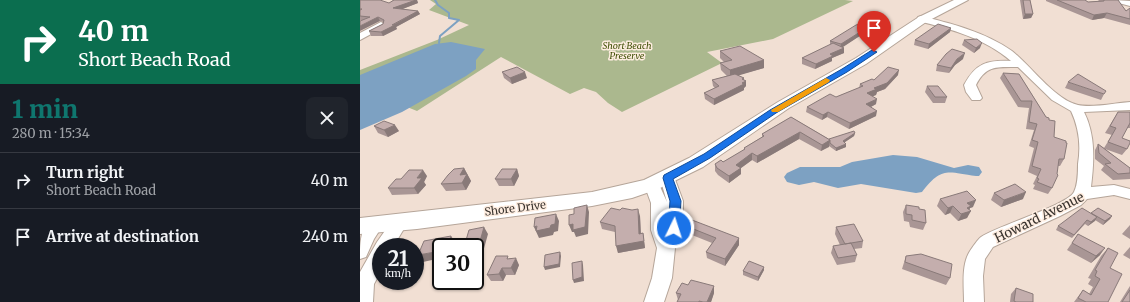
<!DOCTYPE html>
<html lang="en">
<head>
<meta charset="utf-8">
<style>
	:root { --surface:#171b24; --page:#20242c; --text:#f1f3f6; --muted:#9ea1a6; --line:#363941; --accent:#0f766e }
	body { margin:0; font-family:Merriweather,serif; background:var(--page); color:var(--text); height:100vh; display:flex; flex-direction:column; font-size:15px; white-space:nowrap }
	* { box-sizing:border-box; margin:0 }
	p { font-size:13px; color:var(--muted) }
	.icon { flex:none; width:22px; height:22px; fill:none; stroke:currentColor; stroke-width:2; stroke-linecap:round; stroke-linejoin:round }
	.map { position:relative; flex:1; overflow:hidden }
	.drawer { display:flex; flex-direction:column; background:var(--surface); width:360px }
	.drawer>* { flex:none }
	.guide { background:#0b6e4f; color:#fff; overflow:hidden }
	.speed { position:absolute; left:12px; top:238px; display:flex; gap:8px; font-size:20px; font-weight:700; text-align:center }
	.speed>* { display:grid; place-content:center; width:52px; height:52px; border-radius:50%; background:var(--surface); box-shadow:0 1px 3px #0004; line-height:1 }
	.speed small { font-size:10px; font-weight:400 }
	.speed .limit { border:2px solid #111; border-radius:6px; background:#fff; color:#111 }
	.pin { position:absolute; display:grid; place-items:center; width:34px; height:34px; color:#fff; margin:-41px -17px; border-radius:50% 50% 50% 0; rotate:-45deg; box-shadow:0 0 4px #0007 }
	.pin .icon { rotate:45deg }
	.me { position:absolute; width:44px; margin:-22px; rotate:4deg; stroke-linejoin:round; filter:drop-shadow(0 0 3px #0008) }
	.turn { display:flex; align-items:center; gap:14px; height:84px; padding:0 12px; font-size:18px }
	.turn .icon { width:52px; height:52px; stroke-width:2.5 }
	.turn b { display:block; font-size:28px; line-height:34px }
	.round { display:grid; place-items:center; flex:none; width:42px; height:42px; border-radius:8px; background:var(--page) }
	.headline { display:flex; align-items:center; justify-content:space-between; height:68px; padding:0 12px }
	h1 { font-size:24px; font-weight:800; line-height:30px; color:var(--accent) }
	ul { padding:0; list-style:none }
	li { display:flex; align-items:center; gap:12px; height:56px; padding:0 12px; border-top:1px solid var(--line) }
	li div { flex:1 }
	li b { display:block; font-size:15px }
	li em { font-style:normal }
	main { display:flex; flex:1; min-height:0 }
	.map>svg:first-child { display:block }
</style>
</head>
<body>
<main>
<section class="drawer">
<div class="guide">
<div class="turn"><svg class="icon" aria-label="right" viewBox="0 0 24 24"><path d="M7 20v-9h11M14 6l5 5-5 5"/></svg><div><b>40 m</b>Short Beach Road</div></div>
</div>
<div class="headline"><div><h1>1 min</h1><p>280 m · 15:34</p></div><a class="round"><svg class="icon" aria-label="close" viewBox="0 0 24 24"><path d="M6 6l12 12M18 6L6 18"/></svg></a></div>
<ul>
<li><svg class="icon" aria-label="right" viewBox="0 0 24 24"><path d="M7 20v-9h11M14 6l5 5-5 5"/></svg><div><b>Turn right</b><p>Short Beach Road</p></div><em>40 m</em></li>
<li><svg class="icon" aria-label="arrive" viewBox="0 0 24 24"><path d="M6 21V4h12l-3 4 3 4H6"/></svg><div><b>Arrive at destination</b></div><em>240 m</em></li>
</ul>
</section>
<div class="map">
<svg width="770" height="302" viewBox="0 0 770 302">
	<rect width="100%" height="100%" fill="#f1dfd3"/>
	<path fill="#abb88e" d="M70,0H485L493,1L413,39L347,52L362,63L262,112L248,103L236,92L224,88L210,94L141,57L57,111L0,88V70L77,40L109,25L69,10L76,4Z"/>
	<path fill="#7da1c2" d="M91,42L125,49L116,60V69L106,76L42,112L0,130V75L75,44Z
		M533,155L557,157L594,168L608,165L619,167L622,172L619,176H616C587,172 582,166 562,192L556,193L501,184L478,188L454,182L439,185L427,182L424,177L427,173L440,167H480L492,162Z"/>
	<g fill="none" stroke-linecap="round" stroke-linejoin="round">
		<path stroke="#7da1c2" stroke-width="2" d="M75,0L78,5L89,13V18L99,20L80,36L79,43"/>
		<g stroke="#b5a599" stroke-width="2">
			<path id="minor" d="M754,0L770,1V6L755,2Z
				M561,16C593,24 625,32 652,51C671,66 695,100 718,105C733,108 755,103 770,102V110L724,112C736,136 734,162 731,187L754,185L770,189V199L754,195L727,199L721,205L700,216L633,247L625,259L623,276L624,302H604C604,286 601,265 610,251C613,247 617,240 621,237C637,226 708,205 714,192C718,184 718,172 718,164C721,146 719,128 711,111L692,100L658,67C637,67 626,65 616,85L622,98L620,100H612L606,92L604,85C616,63 627,60 651,61C624,38 591,29 558,21L557,19L558,17Z
				M21,22L25,25L24,27L0,40V33Z
				M308,173L313,174L323,201V228L315,248L312,278L304,302H284L292,278L297,248L291,230V203L284,184L287,180L292,179L297,180L307,202L300,178L303,174Z
				M40,216L46,218L48,222L33,247H21V271L14,284L13,302H0V272L17,242L34,218Z
				M14,219L20,220L23,225L14,239L6,257L0,259C0,244 0,224 14,219Z"/>
		</g>
		<g stroke="#b5a599" stroke-width="2">
			<path id="major" d="M594,0H608L566,22L506,64L429,108L343,167L298,189L272,198L232,206L57,229L0,234V218L232,192L284,180L329,158L418,102L496,58L559,17Z"/>
		</g>
		<use href="#minor" fill="#fff" fill-rule="evenodd"/>
		<use href="#major" fill="#fff" fill-rule="evenodd"/>
	</g>
	<path fill="#a99695" d="M0,0L29,3L33,1L32,0H57L58,3L42,9L58,11L60,14L36,27L37,29L23,36H11L9,31L23,24V22L20,21L0,20Z
		M660,0H670L673,14L671,18L663,19Z
		M686,0H725L728,2L739,1L738,0H758L766,11L770,8V25L744,18L732,20L686,1Z
		M516,22L515,26L482,47L484,48V53L472,58V61L455,69L442,64V58L470,45V41Z
		M591,28L590,32L568,49L554,45L555,40Z
		M604,40L620,48L614,53L602,45Z
		M360,51L404,60V68L378,75L386,81V86L384,88V90L354,105L345,99L344,93L355,88L353,86L352,80L367,76L361,70L360,63L364,62L360,58Z
		M603,59L595,65L589,73L576,71L577,65Z
		M142,72L167,78L152,84L144,78Z
		M643,73L659,74L686,117L689,120L694,137L704,159L700,166H698L692,188L688,194L673,189L675,185L673,184L677,176L668,172L674,148L669,146L674,130L666,129L669,108L658,107L640,78Z
		M538,75L525,89L517,92L516,95L512,96L516,104L511,107L516,116L489,129L467,117L462,120L446,112L447,107L476,97L499,88L500,84Z
		M708,82L744,94L741,100L705,88Z
		M567,86L587,97L585,103H573L565,92Z
		M758,112H770V128H767L762,138L767,149L762,155L745,149L770,168V179L753,180L741,170L744,166L735,159V150L738,144L744,148L752,135L745,133Z
		M431,117L469,139L495,133L494,136L485,142L486,147L476,151L469,146L461,151L439,139L397,163L392,160L381,168V174L369,183L358,175L355,171V164L363,162L384,150V148L402,137V134Z
		M14,126L39,131L28,137L18,133Z
		M104,168L111,181L106,190L86,191L81,184Z
		M157,169L159,176L154,186H139L135,179Z
		M67,176L64,182L66,185L58,194L32,195L28,188L41,179Z
		M634,193L663,199L641,207L631,200Z
		M580,199L613,207L610,208L607,218L598,221L590,213L585,215L577,206Z
		M546,205L559,209L566,223L563,230L550,227L549,222L544,221L543,212Z
		M731,213L752,216L750,219L743,225L735,220L728,226L725,224L712,238L696,230L698,226Z
		M280,216L281,233H283L285,248L258,253L255,232L242,229L240,222Z
		M770,225V239L762,234Z
		M326,226L379,245L365,266L347,258L346,252L352,243L327,233Z
		M476,227L503,241L502,248L494,249L497,255L495,262L477,265L471,253L473,246L480,245L475,234Z
		M718,234L740,255L731,263L707,250Z
		M770,247V259L763,255Z
		M748,248L750,268L748,302H714L723,290L729,294L733,287L728,284L731,279L728,278L741,256Z
		M546,256L590,278L586,285L542,269Z
		M150,258L159,265L155,275H146L143,281H131L127,275Z
		M404,270L398,281L383,275V271Z
		M328,285L354,286V293L351,302H317L318,300L316,293Z
		M770,286V302H760Z
		M656,288L673,302H650L651,294Z"/>
	<path fill="#897a79" d="M56,0H57L58,3L35,12L33,8Z
		M58,11L60,14L36,27L37,29L23,36L21,32Z
		M747,13L744,18L732,20L734,15Z
		M665,14H673L671,18L663,19Z
		M18,17L20,21L0,31V26Z
		M516,22L515,26L480,49L481,44Z
		M591,28L590,32L568,49L569,44Z
		M622,43L620,48L614,53L616,48Z
		M484,48V53L472,58V61L455,69L456,64L470,54Z
		M605,53L603,59L595,65L589,73L591,68L597,59Z
		M404,60V68L370,78V70Z
		M539,70L538,75L525,89L517,92L516,95L506,99L507,93Z
		M165,72L167,78L152,84L150,78Z
		M384,78V82L386,81V86L384,88V90L354,105V99Z
		M517,99L516,104L505,110L506,104Z
		M517,111L516,116L489,129L490,123Z
		M468,112L467,117L462,120L463,115Z
		M35,125L39,131L28,137L24,130Z
		M440,132L439,139L397,163V156Z
		M495,133L494,136L482,144L483,141Z
		M470,140L469,147L461,151L462,145Z
		M486,144V147L476,151V148Z
		M392,153V160L381,168V174L369,183V176L376,165Z
		M104,168L111,181L106,190L102,183L100,175Z
		M157,169L159,176L154,186L151,179Z
		M63,170L67,176L64,182L66,185L58,194L54,188L57,178Z
		M666,192L663,199L641,207L644,200Z
		M616,200L613,207L610,208L608,212L611,211L607,218L598,221L607,203Z
		M227,205L229,212L228,234L216,237L214,232H212L209,225Z
		M593,206L590,213L585,215L588,208Z
		M278,209L280,216L281,241L279,234Z
		M196,214L199,221L198,231L194,232L193,235L179,238L174,227L191,225Z
		M752,216L750,219L743,225L745,221Z
		M737,217L735,221L728,226L731,222Z
		M124,227L128,234L123,252L115,253V247H106Z
		M283,233L285,248L258,253L256,246Z
		M91,236L96,243L94,247H87Z
		M379,238V245L365,266V259Z
		M745,248L740,255L731,263L736,256Z
		M81,251V258L63,262L58,255Z
		M200,252L201,256L200,267L185,270L184,267Z
		M156,258L159,265L155,275L151,268Z
		M222,261L223,265L224,281L214,283L213,280Z
		M404,267V270L398,281V277Z
		M142,268L146,275L143,281L139,274Z
		M354,286V293L351,302H347Z"/>
	<path fill="#c4aead" stroke="#897a79" d="M0,0H20L29,3L34,0H56L33,8L58,11L32,25H35L21,32L9,31L23,24L24,20L18,17L0,26V21L10,17L0,16V10L2,9H0Z
		M663,0H670L673,14H665Z
		M697,0H725L728,2L744,1V0H758L766,11L770,8V19L747,13L734,15Z
		M515,20L516,22L481,44L470,41L496,25Z
		M578,24L591,28L569,44L555,40Z
		M617,39L622,43L616,48L604,40Z
		M473,43L484,48L470,54L473,56L456,64L442,58Z
		M380,46L404,60L370,70L360,63L372,60L360,51Z
		M592,49L605,53L597,59L591,68L577,65L586,54Z
		M157,67L165,72L150,78L142,72Z
		M528,67L539,70L527,83L514,88L517,89L507,93L517,99L506,104L517,111L490,123L468,112L463,115L447,107L470,94L476,97L503,86L500,84L512,79L514,80Z
		M643,73L659,74L686,117L689,118V120L695,121L694,137L706,141V143H707L704,159H699L697,174L698,175L692,188L677,182L679,179L677,178L681,169L672,166L678,142L672,140L677,124L669,122L672,101H661Z
		M375,74L384,78L382,79L386,81L382,83L384,84L354,99L344,93L359,86L352,80Z
		M718,74L746,91L744,94L708,82Z
		M567,86H578L587,97H575Z
		M758,112H770V123L762,138L770,141V143L767,149L748,142L756,128L750,126Z
		M431,117L470,140L462,145L440,132L397,156L392,153L376,165L381,168L369,176L357,168L355,164L361,160L363,162L385,149L384,148L404,136L402,134Z
		M24,121L35,125L24,130L14,126Z
		M494,131L495,133L483,141L486,144L476,148L470,143V140L469,139Z
		M738,144L770,168V173L758,174L745,164L751,163L739,153Z
		M104,168L100,175L107,174L102,183L81,184L88,175L94,169Z
		M142,169H157L151,179H135Z
		M49,170H63L57,178H62L54,188H28L36,179H41Z
		M655,184L666,192L644,200L634,193Z
		M607,191L616,200L607,203L611,206L607,208L611,211L601,214L593,206L588,208L580,199Z
		M227,205L225,227L213,230V224L209,225V215L214,214V208Z
		M546,205L559,207V209L565,210L566,223L552,220V215L546,214Z
		M251,208L260,210L262,208L272,210L278,209L279,234L283,233L284,241L256,246L255,226L240,222Z
		M722,208L737,217L731,222L727,220L714,235L698,226Z
		M738,208L752,216L745,221L731,213Z
		M196,214L195,224L191,225L190,228L176,231L177,226L174,227L175,218Z
		M332,220L379,238L365,259L346,252L356,238L326,226Z
		M494,224L503,241L485,244L476,227Z
		M124,227L119,245L104,247L109,230Z
		M718,234L745,248L736,256L712,243Z
		M91,236L87,247H81V251L58,255L64,241Z
		M491,243L497,255L478,258L473,246Z
		M748,248L758,253L750,268L762,274L748,302H726L718,298L723,290L731,295L740,279L735,276L737,271L735,270Z
		M200,252L199,264L184,267L185,255Z
		M561,254L592,264L590,278L545,262L546,256Z
		M136,256H148L147,259L156,258L151,268H142L139,274L127,275Z
		M222,261V277L213,280L212,263Z
		M389,261L404,267L398,277L383,271Z
		M331,280L354,286L347,302H343L339,301V302H317L321,294L316,293L322,283L328,285Z
		M656,288L673,294V302H656L654,301Z
		M770,290V302H762Z"/>
	<path fill="#1a73e8" stroke="#114b97" d="M512,50L517,52L487,72L416,113L350,158L313,179L321,201L319,228L318,231L314,232L310,231L308,228L310,201L303,178L304,175L344,154L410,110L482,69Z"/>
	<path fill="#f59e0b" d="M466,78L470,80L469,82L418,112H412L411,110Z"/>
	<g text-anchor="middle" stroke-width="3" stroke-linejoin="round" paint-order="stroke">
		<g font-size="9" font-style="italic" fill="#3f4f05" stroke="#feede0">
			<text x="267" y="49">Short Beach<tspan x="267" dy="10">Preserve</tspan></text>
		</g>
		<g font-size="11" fill="#3a342f" stroke="#feede0">
			<text transform="translate(155 208) rotate(-7)" y="4">Shore Drive</text>
		</g>
		<g font-size="13" fill="#3a342f" stroke="#feede0">
			<text transform="translate(679 217) rotate(-26)" y="5">Howard Avenue</text>
		</g>
	</g>
</svg>
<div class="speed"><div>21<small>km/h</small></div><div class="limit">30</div></div>
<div class="pin" style="left:514px;top:52px;background:#d93025"><svg class="icon" aria-label="arrive" viewBox="0 0 24 24"><path d="M6 21V4h12l-3 4 3 4H6"/></svg></div>
<svg class="me" style="left:314px;top:228px" viewBox="-20 -20 40 40"><circle r="17" fill="#1a73e8" stroke="#fff" stroke-width="3"/><path d="M0-11L8 9 0 5-8 9z" fill="#fff"/></svg>
</div>
</main>
</body>
</html>
